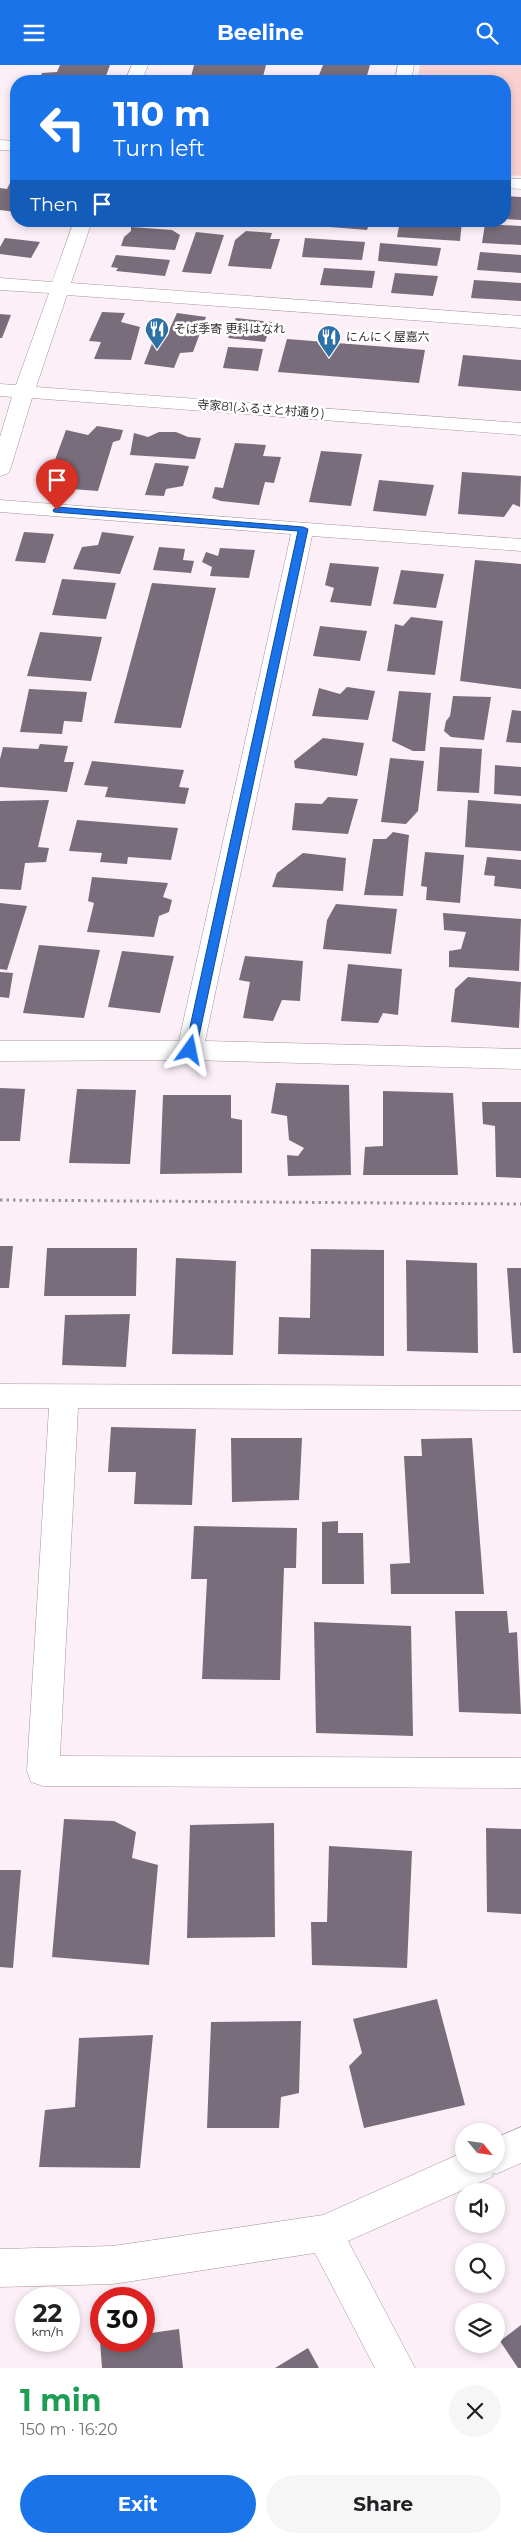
<!DOCTYPE html>
<html lang="en">
<head>
<meta charset="utf-8">
<style>
	:root { --surface:#fff; --page:#f6f6f6; --text:#202124; --muted:#757577; --accent:#1a73e8 }
	body { margin:0; font-family:Montserrat,"Noto Sans JP",sans-serif; background:var(--page); color:var(--text); height:100vh; display:flex; flex-direction:column; font-size:19px; white-space:nowrap }
	* { box-sizing:border-box; margin:0 }
	p { font-size:16px; color:var(--muted) }
	.icon { flex:none; width:28px; height:28px; fill:none; stroke:currentColor; stroke-width:2; stroke-linecap:round; stroke-linejoin:round }
	.map { position:relative; height:2303px; overflow:hidden }
	.panel { display:flex; flex-direction:column; background:var(--surface); flex:1 }
	.panel>* { flex:none }
	.banner { position:absolute; left:10px; top:10px; width:501px; height:152px; border-radius:20px; box-shadow:0 2px 8px #0003; background:#1a73e8; color:#fff; overflow:hidden }
	.needle { width:32px; rotate:119deg }
	.buttons { position:absolute; left:455px; top:2058px; display:grid; gap:10px }
	.buttons a { display:grid; place-items:center; width:50px; height:50px; border-radius:50%; background:var(--surface); box-shadow:0 2px 8px #0003; font-size:25px }
	.speed { position:absolute; left:15px; top:2222px; display:flex; gap:10px; font-size:25px; font-weight:700; text-align:center }
	.speed>* { display:grid; place-content:center; width:65px; height:65px; border-radius:50%; background:var(--surface); box-shadow:0 2px 8px #0003; line-height:1 }
	.speed small { font-size:12px; font-weight:400 }
	.speed .limit { border:8px solid #d22; background:#fff; color:#111 }
	.pin { position:absolute; display:grid; place-items:center; width:42px; height:42px; color:#fff; margin:-51px -21px; border-radius:50% 50% 50% 0; rotate:-45deg; box-shadow:0 0 5px #0007 }
	.pin .icon { rotate:45deg }
	.me { position:absolute; width:55px; margin:-28px; rotate:12deg; stroke-linejoin:round; filter:drop-shadow(0 0 4px #0008) }
	.turn { display:flex; align-items:center; gap:18px; height:105px; padding:0 20px; font-size:22px }
	.turn .icon { width:65px; height:65px; stroke-width:2.5 }
	.turn b { display:block; font-size:35px; line-height:42px }
	.then { display:flex; align-items:center; height:48px; padding:0 20px; background:#0003; gap:10px; font-size:19px }
	.round { display:grid; place-items:center; flex:none; width:52px; height:52px; border-radius:26px; background:var(--page) }
	.overview { display:flex; align-items:center; justify-content:space-between; height:85px; padding:0 20px }
	h1 { font-size:30px; font-weight:700; line-height:38px; color:#1e9e55 }
	.button { display:flex; gap:10px; margin-top:auto; padding:10px 20px }
	.button a { flex:1; height:58px; border-radius:30px; background:var(--accent); color:#fff; font-size:20px; font-weight:700; line-height:58px; text-align:center }
	.button a+a { background:var(--page); color:var(--text) }
	header { display:flex; justify-content:space-between; align-items:center; height:65px; padding:0 20px; background:var(--accent); color:#fff; font-size:22px; font-weight:700 }
	.map>svg:first-child { display:block }
</style>
</head>
<body>
<header><svg class="icon" aria-label="menu" viewBox="0 0 24 24"><path d="M4 6h16M4 12h16M4 18h16"/></svg>Beeline<svg class="icon" aria-label="search" viewBox="0 0 24 24"><circle cx="10" cy="10" r="6"/><path d="M15 15l6 6"/></svg></header>
<div class="map">
<svg width="521" height="2303" viewBox="0 0 521 2303">
	<rect width="100%" height="100%" fill="#fdeff8"/>
	<path fill="#f9d1d0" d="M420,0H521V111L505,110V16H417Z"/>
	<path fill="#786d7a" d="M60,0H110L104,16H39L42,8L57,7Z
		M194,0H266L262,16H212L213,14L191,12Z
		M323,0H370L366,14L319,10Z
		M16,106V147L0,145V123L7,124Z
		M505,131L521,132V155L505,154Z
		M194,156H227L226,161L193,159Z
		M319,156H370L367,165L318,161Z
		M400,156H462L460,176L397,172Z
		M485,159L521,161V180L482,178Z
		M131,162L172,165L180,170L175,185L121,181L124,172L131,166Z
		M246,166L272,168L270,174H280L271,204L228,201L235,175Z
		M196,167L224,170L211,209L182,207Z
		M5,173L40,177L31,193L0,189V182Z
		M305,173L365,177L362,195L302,192Z
		M380,178L441,183L437,201L378,196Z
		M480,187L521,190V208L477,205Z
		M116,190L170,195L165,211L116,206L118,203L111,202Z
		M324,203L375,206L372,223L320,220Z
		M395,208L438,211L433,231L391,228Z
		M474,215L521,218V236L471,233Z
		M102,247L125,248L121,257L140,262L131,295L94,294L101,277L89,276Z
		M177,248L206,252L193,287L180,288L174,303L144,299L155,271L166,272Z
		M0,249L11,250L2,273H0Z
		M236,253L272,257L265,277L228,273Z
		M287,274L425,285L419,318L278,307Z
		M228,282L263,284L258,306L223,303Z
		M463,290L521,295V326L458,321Z
		M97,361L123,365L120,375L113,377L98,426L45,422L66,365L88,370Z
		M159,367H176L188,372L201,373L195,394L130,390L134,368L148,372Z
		M235,378L266,380L263,391L281,392L274,418L265,417L259,440L221,436L212,433L215,422L223,423Z
		M321,386L362,389L351,441L309,437Z
		M155,398L189,401L183,421L166,424L164,431L145,430Z
		M462,407L521,411L520,442L513,439L504,452L458,449Z
		M379,415L434,420L426,451L373,446Z
		M24,467L54,469L45,498L15,496Z
		M102,467L134,471L120,509L73,504L82,482L98,480Z
		M159,482L185,484L183,495L194,496L191,508L153,505Z
		M220,483L255,485L249,513L210,511L212,502L202,497L206,487L218,491Z
		M475,495L521,499V624L460,616Z
		M330,498L379,502L371,541L330,537L334,523L325,520Z
		M401,505L444,509L436,543L393,539Z
		M62,514L116,518L106,554L52,550Z
		M152,518L216,523L181,663L114,658Z
		M411,552L443,556L435,610L387,606L395,559L403,561Z
		M320,561L367,566L360,596L313,591Z
		M40,567L102,572L91,616L27,611Z
		M347,622L375,626L368,655L312,651L319,623L340,629Z
		M29,624L87,627L82,657L64,656L62,669L20,667Z
		M399,626L431,628L425,686H413L392,676Z
		M453,631L491,632L484,675L451,672L444,666L446,656L450,651Z
		M512,645L521,646V678L506,677Z
		M323,673L364,678L357,711L295,703L294,696Z
		M40,679L68,681L64,697H74L67,727L0,722V694L3,682L38,684Z
		M440,682L482,684L479,728L437,726Z
		M390,693L424,696L418,746L406,759L381,757Z
		M92,696L184,705L179,722L189,723L185,739L105,732L108,722L84,720Z
		M495,700L521,702V731L494,729Z
		M328,732L358,734L348,769L292,765L295,738L322,739Z
		M49,735L38,782L49,783L46,797L25,798L21,825L0,824V736Z
		M468,735L521,739V786L465,782Z
		M77,755L178,763L171,795L128,792L127,799L100,797L102,788L69,786Z
		M393,767L409,770L403,831L364,830L373,774H386Z
		M425,787L464,790L460,838L426,835L427,822L421,821Z
		M303,788L346,793L343,826L272,822L277,808Z
		M487,792L521,795V824L494,821L495,811L484,810Z
		M92,812L168,818L163,832L172,835L169,847L159,851L154,872L87,867L94,838L88,836Z
		M0,838L27,841L7,905L0,904Z
		M336,839L397,844L391,889L323,884L327,855Z
		M443,848L521,854L519,906L449,902V886L461,884L466,867L444,865Z
		M39,880L100,885L84,953L23,948Z
		M122,886L174,891L160,948L108,942Z
		M245,891L303,896L300,936L282,935L273,956L243,953L250,917L239,915Z
		M348,899L402,904L398,950L383,948L378,958L341,956Z
		M0,907L13,908L9,933L0,932Z
		M468,912L521,917L519,963L451,957L455,924Z
		M276,1018L349,1020L351,1110L288,1111L287,1090L298,1091L304,1083L289,1075L287,1051L271,1048Z
		M0,1023L25,1024L20,1076H0Z
		M77,1024L136,1025L130,1099L69,1098Z
		M383,1026L453,1028L458,1110H363L365,1082L383,1081Z
		M163,1030H231V1053L242,1055V1108L160,1109Z
		M482,1037H521V1113L496,1112L495,1061L483,1059Z
		M0,1181H13L9,1223H0Z
		M47,1183H137L136,1231H44Z
		M311,1184L384,1185V1291L278,1289L279,1252L310,1253Z
		M176,1193L236,1196L233,1290L172,1289Z
		M406,1195L477,1198L478,1288L407,1286Z
		M507,1203H521V1288H513Z
		M130,1249L126,1302L62,1300L65,1250Z
		M111,1362L196,1364L192,1440L134,1439L136,1407H108Z
		M231,1373H302L299,1435L232,1437Z
		M472,1373L484,1529H391L390,1499L410,1498L404,1391H422L421,1374Z
		M338,1456V1468H363L364,1519H322V1457Z
		M194,1461L297,1463L296,1503H284L280,1615L202,1614L207,1514H191Z
		M455,1546H507L509,1568L517,1567L521,1649L459,1647Z
		M314,1557L411,1561L413,1671L316,1668Z
		M64,1754L114,1756L136,1767L132,1793L158,1800L149,1900L52,1892Z
		M274,1758L275,1872L187,1873L190,1760Z
		M486,1763L521,1764V1849L487,1847Z
		M329,1781L412,1786L407,1903L312,1900L311,1857H327Z
		M0,1805H21L13,1903L0,1902Z
		M437,1934L465,2040L364,2063L349,2001L362,1988L353,1954Z
		M301,1956L299,2028L281,2032L279,2063H207L211,1957Z
		M153,1970L140,2103L39,2102L45,2045L75,2042L79,1973Z
		M521,2260V2303H518L500,2276Z
		M179,2264L183,2303H102L100,2276H144V2269Z
		M308,2283L319,2303H275Z"/>
	<g fill="none" stroke-linecap="round" stroke-linejoin="round">
		<g stroke="#a4949d" stroke-width="1">
			<path id="minor" d="M132,0H148L142,16H125Z
				M398,0H414L411,16H395Z
				M0,75L16,76V86L0,85Z
				M505,113L521,114V124L505,123Z
				M74,156H92L71,218L521,251V263L67,230L36,322L521,358V370L32,333L10,405L7,409L0,411V372L12,332L0,331V319L16,320L49,228L0,225V213L52,217Z
				M0,435L521,474V486L312,471L205,976L521,984V1004L190,995L0,996V976H179L291,469L0,447Z
				M0,1319L521,1321V1345L78,1343L60,1691L521,1693V1723L43,1721L31,1717L27,1706L49,1343H0Z
				M521,2062V2098L496,2109L493,2108L492,2112L348,2176L415,2303H375L315,2188L113,2219L0,2222V2184L113,2181L323,2150L464,2087V2099H496V2073Z"/>
		</g>
		<path stroke="#9d939a" stroke-width="3" stroke-dasharray="2.5 4" stroke-linecap="butt" d="M0,1135L521,1139"/>
		<use href="#minor" fill="#fff" fill-rule="evenodd"/>
	</g>
	<path fill="#1a73e8" stroke="#114b97" d="M57,442L303,462L308,464L196,985L190,989L185,985L298,466L54,447L53,445Z"/>
	<defs>
		<g id="restaurant-pin" transform="scale(1.25)"><path d="M0 17L-7.5 6A9.5 9.5 0 1 1 7.5 6Z" fill="#2d70a6" stroke="#fff"/><path d="M-5-6h1v4h1v-4h1v4h1v-4h1v5L-1.5 .5V6h-2V.5L-5-1ZM5-6V6H3V1.5H1.5Q1.5-4 5-6Z" fill="#fff"/></g>
	</defs>
	<g fill-rule="evenodd">
		<use href="#restaurant-pin" x="157" y="264"/>
		<use href="#restaurant-pin" x="329" y="272"/>
	</g>
	<g text-anchor="middle" stroke-width="5" stroke-linejoin="round" paint-order="stroke">
		<g font-size="12" fill="#342e32" stroke="#fff" text-anchor="start">
			<text x="174" y="268">そば季寄 更科はなれ</text>
			<text x="346" y="276">にんにく屋嘉六</text>
		</g>
		<g font-size="12" fill="#342e32" stroke="#fff">
			<text transform="translate(261 344) rotate(4)" y="4">寺家81(ふるさと村通り)</text>
		</g>
	</g>
</svg>
<div class="buttons">
<a><svg class="needle" viewBox="-14 -14 28 28"><path d="M0-13l5 13h-10z" fill="#e53935"/><path d="M0 13l5-13h-10z" fill="#757577"/></svg></a>
<a><svg class="icon" aria-label="sound" viewBox="0 0 24 24"><path d="M4 9h4l5-4v14l-5-4H4zM17 9q2 3 0 6"/></svg></a>
<a><svg class="icon" aria-label="search" viewBox="0 0 24 24"><circle cx="10" cy="10" r="6"/><path d="M15 15l6 6"/></svg></a>
<a><svg class="icon" aria-label="layers" viewBox="0 0 24 24"><path d="M12 4l9 5-9 5-9-5zM3 14l9 5 9-5"/></svg></a>
</div>
<div class="speed"><div>22<small>km/h</small></div><div class="limit">30</div></div>
<div class="pin" style="left:57px;top:445px;background:#d93025"><svg class="icon" aria-label="arrive" viewBox="0 0 24 24"><path d="M6 21V4h12l-3 4 3 4H6"/></svg></div>
<svg class="me" style="left:190px;top:985px" viewBox="-20 -20 40 40"><path d="M0-17L14 15 0 8-14 15z" fill="#1a73e8" stroke="#fff" stroke-width="4"/></svg>
<div class="banner">
<div class="turn"><svg class="icon" aria-label="left" viewBox="0 0 24 24"><path d="M17 20v-9H6M10 6l-5 5 5 5"/></svg><div><b>110 m</b>Turn left</div></div>
<div class="then">Then<svg class="icon" aria-label="arrive" viewBox="0 0 24 24"><path d="M6 21V4h12l-3 4 3 4H6"/></svg></div>
</div>
</div>
<section class="panel">
<div class="overview"><div><h1>1 min</h1><p>150 m · 16:20</p></div><a class="round"><svg class="icon" aria-label="close" viewBox="0 0 24 24"><path d="M6 6l12 12M18 6L6 18"/></svg></a></div>
<div class="button"><a>Exit</a><a>Share</a></div>
</section>
</body>
</html>
